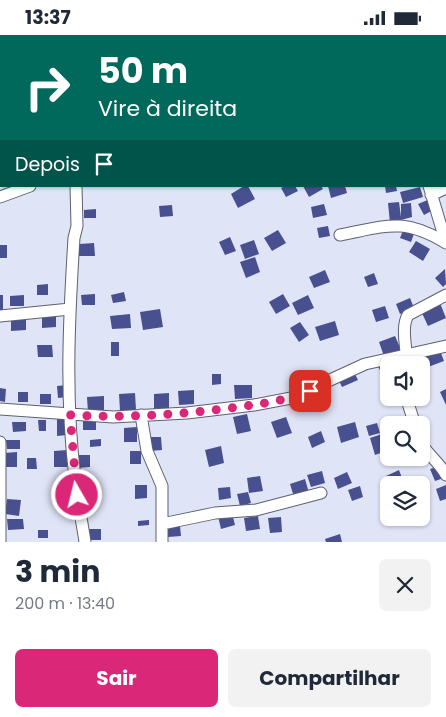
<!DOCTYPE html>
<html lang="pt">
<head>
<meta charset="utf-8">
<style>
	:root { --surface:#fff; --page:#f2f2f3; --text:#1f2937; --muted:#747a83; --accent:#db2777 }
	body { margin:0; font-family:Poppins,sans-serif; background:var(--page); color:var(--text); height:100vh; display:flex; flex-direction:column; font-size:19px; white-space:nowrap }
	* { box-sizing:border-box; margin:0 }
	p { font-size:16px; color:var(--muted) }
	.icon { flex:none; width:28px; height:28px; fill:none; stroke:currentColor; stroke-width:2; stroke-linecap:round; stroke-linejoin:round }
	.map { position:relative; height:507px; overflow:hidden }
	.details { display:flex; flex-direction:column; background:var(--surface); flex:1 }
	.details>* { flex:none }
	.top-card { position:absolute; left:0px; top:0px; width:446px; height:152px; box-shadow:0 1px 4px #0004; background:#00695c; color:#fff; overflow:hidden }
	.tools { position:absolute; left:380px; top:321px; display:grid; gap:10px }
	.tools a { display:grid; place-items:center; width:50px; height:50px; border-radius:8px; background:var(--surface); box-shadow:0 1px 4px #0004; font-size:25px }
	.pin { position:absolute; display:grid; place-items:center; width:42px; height:42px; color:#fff; margin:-21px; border-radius:10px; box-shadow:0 2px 8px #0006 }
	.me { position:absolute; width:55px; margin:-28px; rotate:352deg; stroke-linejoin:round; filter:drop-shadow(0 0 4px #0008) }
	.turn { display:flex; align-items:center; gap:18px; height:105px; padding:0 15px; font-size:22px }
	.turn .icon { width:65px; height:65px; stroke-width:2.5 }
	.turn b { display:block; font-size:35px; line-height:42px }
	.then { display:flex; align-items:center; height:48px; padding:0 15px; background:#0003; gap:10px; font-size:19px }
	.round { display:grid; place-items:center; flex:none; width:52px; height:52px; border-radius:8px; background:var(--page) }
	.headline { display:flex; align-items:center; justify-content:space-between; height:85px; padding:0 15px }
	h1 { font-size:30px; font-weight:700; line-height:38px }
	.action { display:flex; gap:10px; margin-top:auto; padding:10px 15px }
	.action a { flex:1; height:58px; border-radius:8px; background:var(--accent); color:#fff; font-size:20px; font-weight:700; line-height:58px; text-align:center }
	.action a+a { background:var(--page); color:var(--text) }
	.status { display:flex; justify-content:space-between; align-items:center; height:35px; padding:0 25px; background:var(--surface); direction:ltr }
	.status svg { height:14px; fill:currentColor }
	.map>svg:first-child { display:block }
</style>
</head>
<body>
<div class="status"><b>13:37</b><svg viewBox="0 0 49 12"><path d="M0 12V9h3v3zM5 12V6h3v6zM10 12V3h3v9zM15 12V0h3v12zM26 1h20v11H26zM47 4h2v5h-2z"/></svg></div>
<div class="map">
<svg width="446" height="507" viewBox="0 0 446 507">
	<rect width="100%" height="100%" fill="#e0e4f7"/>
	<path fill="#495090" d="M244,151H248L255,164L238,173L231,159Z
		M285,151H295L298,156L286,162L281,153Z
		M303,151H321L323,154L309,162Z
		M328,151H345L347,158L331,163Z
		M385,151H396L397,156L386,158Z
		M420,152L423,162L403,168L400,157Z
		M430,164L435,174L424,180L418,169Z
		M399,167L401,182V169L411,168L412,182L390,188L388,168Z
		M324,169L327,180L313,183L311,172Z
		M172,170L173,181L160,182L159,171Z
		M96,174V183H84V175Z
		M328,191L330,201L319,203L317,193Z
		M404,193L415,196L411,207L400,203Z
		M278,195L286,208L272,216L264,203Z
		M230,202L236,216L225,220L219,207Z
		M254,205L259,219L245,224L240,210Z
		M416,206L430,214L423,226L409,217Z
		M94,208L95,221H79V209Z
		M0,210H7V223H0Z
		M255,222L260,237L246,243L240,227Z
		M445,234L446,249L443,252L435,243Z
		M325,235L330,247L314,253L309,242Z
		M374,238L378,249L368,252L364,242Z
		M48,249V260H37V250Z
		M124,257L126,266L113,268L111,260Z
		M95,259V270H82L81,260Z
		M283,259L290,271L276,279L269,267Z
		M0,260H3V275H0Z
		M24,260V271H10V261Z
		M308,260L314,273L298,280L292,268Z
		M410,263L414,273L400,279L396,269Z
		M440,268L446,283L428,291L421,276Z
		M385,271L389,283L376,287L372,275Z
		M160,274L163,292L143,295L140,277Z
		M130,279L131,293L112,294L110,281Z
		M42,282H56V292L42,293Z
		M11,283H26V295L11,296Z
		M335,286L339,300L320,306L315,292Z
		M300,287L309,300L299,307L290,293Z
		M395,301L402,317L385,324L379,307Z
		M111,307H119V321H111Z
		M37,310H52L53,322H38Z
		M439,313L444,326L428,332L423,318Z
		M391,325L393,330H389V339L383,342L378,331Z
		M354,337L358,345L342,352L338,344Z
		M212,339H221V349L212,350Z
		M421,341H426V353H421Z
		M67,350V362L58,363L57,351Z
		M234,350H252V363L235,364Z
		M0,353L6,354L5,367L0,366Z
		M446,354V370L440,357Z
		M194,355V369L179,370L178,356Z
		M18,357H28V367H18Z
		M135,358L136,375L120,376L119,359Z
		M169,358V373L154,374V359Z
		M40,359H51V369H40Z
		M104,361V377L88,378L87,362Z
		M392,362H402L403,367L393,368Z
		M247,379L251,396L237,399L233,382Z
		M403,381L406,390H394L392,385Z
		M286,382L292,398L277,403L271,387Z
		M57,384H67V400L57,401Z
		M38,385H46V396H39Z
		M83,385H96V395H83Z
		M12,387H26V396L13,397Z
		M355,387L359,402L341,408L337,392Z
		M377,388L380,398L369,401L366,391Z
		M137,392V407H124V393Z
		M321,396L325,407L312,413L308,402Z
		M385,398L389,415L375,420L370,403Z
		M149,402H161L162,415L150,416Z
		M101,404V411L90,412V405Z
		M6,405H20V414H7Z
		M221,411L224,428L209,432L205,415Z
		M67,415V432H54V416Z
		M130,416H141V429H130Z
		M17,417V432H4V418Z
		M76,420H90V432L76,433Z
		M27,423H36L37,434H27Z
		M440,431L444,443L435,446L430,434Z
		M399,435L404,448L390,450L386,441Z
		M322,436L325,448L311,452L307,440Z
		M347,437L352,448L338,454L334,443Z
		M260,441L263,456L249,458L247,443Z
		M305,444L309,458L294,462L290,449Z
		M135,450H147V463L135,464Z
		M446,450V464L440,466L436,454Z
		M360,451L363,462L352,466L348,455Z
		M230,452L231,463L219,465L218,453Z
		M83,457H93V468L83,469Z
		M248,457L251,468L240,471L237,459Z
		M72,463V477L61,478V464Z
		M7,464L21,465L19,481L5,479Z
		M232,478L235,490L221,494L218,481Z
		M258,481L260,494L246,496L244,483Z
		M281,482L282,497L270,498L268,483Z
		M7,484H23L24,494L8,495Z
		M149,485V490L138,491V486Z
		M180,491L181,501L168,502V492Z
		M89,494H101V505H90Z
		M38,495H48V503H38Z
		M340,499L342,507H326L325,504Z"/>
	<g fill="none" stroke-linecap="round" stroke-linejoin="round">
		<g stroke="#5d6070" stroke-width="13">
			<path id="street" d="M59,0V1
				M385,0V1
				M131,1L133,0
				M0,36H1
				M76,151L77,191L74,203C69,283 65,363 75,443C77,464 82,486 85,507
				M429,151L446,208
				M431,160L446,153
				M0,162L30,151
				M340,200C386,191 404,182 446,208
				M0,281L70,274
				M406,330C408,314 400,294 408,280L446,260
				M406,362L415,390
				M0,374L113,382L187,378L254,370L291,363L365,329L446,311
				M141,380L147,416L162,451V507
				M0,407V507
				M421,408C428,420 439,427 446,440
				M162,489L215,478L256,475L321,458"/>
		</g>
		<use href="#street" stroke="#fff" stroke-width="11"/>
	</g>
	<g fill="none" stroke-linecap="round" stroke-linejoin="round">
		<path stroke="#db2777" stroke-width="9" stroke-dasharray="0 16.2" d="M77,460L70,380C122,383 172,380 223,374C253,370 282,367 310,356"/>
	</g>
</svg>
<div class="tools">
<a><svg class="icon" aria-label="sound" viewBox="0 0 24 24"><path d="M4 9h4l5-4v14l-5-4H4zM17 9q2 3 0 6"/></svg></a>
<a><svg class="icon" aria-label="search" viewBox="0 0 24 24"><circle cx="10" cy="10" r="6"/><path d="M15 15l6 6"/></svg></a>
<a><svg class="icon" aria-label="layers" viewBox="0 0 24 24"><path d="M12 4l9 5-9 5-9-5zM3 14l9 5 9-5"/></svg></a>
</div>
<div class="pin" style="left:310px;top:356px;background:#d93025"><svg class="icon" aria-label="arrive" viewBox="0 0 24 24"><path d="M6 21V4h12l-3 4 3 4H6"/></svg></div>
<svg class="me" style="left:77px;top:460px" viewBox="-20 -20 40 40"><circle r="17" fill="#db2777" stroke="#fff" stroke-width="3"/><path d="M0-11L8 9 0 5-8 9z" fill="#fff"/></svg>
<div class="top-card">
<div class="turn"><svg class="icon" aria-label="right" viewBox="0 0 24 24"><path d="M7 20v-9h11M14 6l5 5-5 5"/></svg><div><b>50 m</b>Vire à direita</div></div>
<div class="then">Depois<svg class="icon" aria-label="arrive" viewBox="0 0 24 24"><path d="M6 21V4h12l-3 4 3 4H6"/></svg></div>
</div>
</div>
<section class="details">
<div class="headline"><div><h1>3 min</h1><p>200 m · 13:40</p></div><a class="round"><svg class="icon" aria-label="close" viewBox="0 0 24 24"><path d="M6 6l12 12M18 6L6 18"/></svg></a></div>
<div class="action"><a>Sair</a><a>Compartilhar</a></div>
</section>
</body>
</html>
